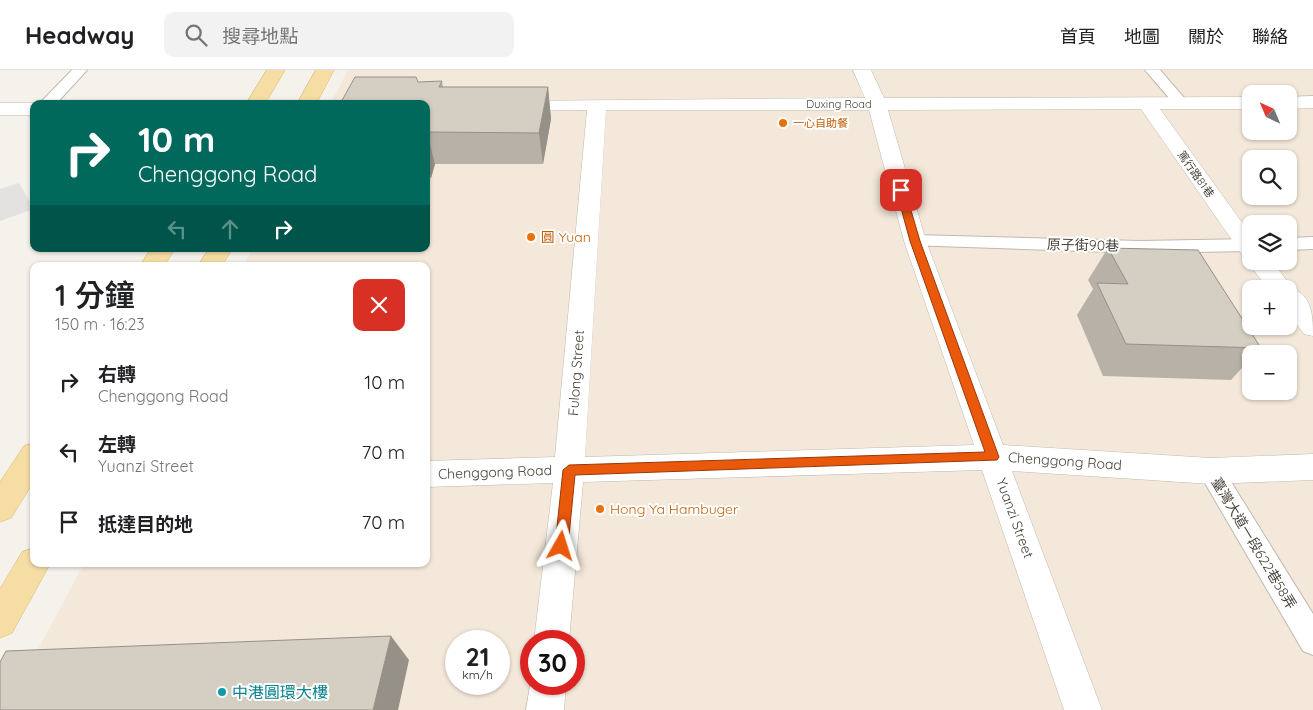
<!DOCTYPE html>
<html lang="zh-TW">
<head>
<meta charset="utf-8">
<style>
	:root { --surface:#fff; --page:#f2f2f2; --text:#202124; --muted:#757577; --line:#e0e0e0 }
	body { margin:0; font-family:Quicksand,"Noto Sans TC",sans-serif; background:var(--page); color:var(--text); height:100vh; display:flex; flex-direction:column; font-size:19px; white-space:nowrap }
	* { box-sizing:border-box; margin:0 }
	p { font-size:16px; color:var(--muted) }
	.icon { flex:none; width:28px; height:28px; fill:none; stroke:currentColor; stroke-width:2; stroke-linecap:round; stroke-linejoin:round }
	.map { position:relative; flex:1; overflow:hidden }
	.side { position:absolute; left:30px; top:192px; width:400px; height:305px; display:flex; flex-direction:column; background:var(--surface); border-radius:10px; box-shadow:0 1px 4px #0004 }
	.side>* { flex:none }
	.hud { position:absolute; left:30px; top:30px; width:400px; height:152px; border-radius:10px; box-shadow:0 1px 4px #0004; background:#00695c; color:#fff; overflow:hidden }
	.needle { width:32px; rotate:316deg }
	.controls { position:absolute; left:1242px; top:15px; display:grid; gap:10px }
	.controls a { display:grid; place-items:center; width:55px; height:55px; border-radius:10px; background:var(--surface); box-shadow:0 1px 4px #0004; font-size:25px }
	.speed { position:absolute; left:445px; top:560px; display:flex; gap:10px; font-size:25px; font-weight:700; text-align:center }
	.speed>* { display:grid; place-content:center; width:65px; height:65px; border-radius:50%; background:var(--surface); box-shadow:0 1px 4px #0004; line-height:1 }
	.speed small { font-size:12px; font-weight:400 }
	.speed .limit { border:8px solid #d22; background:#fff; color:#111 }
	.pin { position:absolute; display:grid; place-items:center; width:42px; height:42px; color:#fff; margin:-21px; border-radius:10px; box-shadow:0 2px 8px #0006 }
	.me { position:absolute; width:55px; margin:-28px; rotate:6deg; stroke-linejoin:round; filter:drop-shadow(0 0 4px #0008) }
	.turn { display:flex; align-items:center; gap:18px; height:105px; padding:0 25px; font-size:22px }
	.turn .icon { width:65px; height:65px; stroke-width:2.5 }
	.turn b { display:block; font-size:35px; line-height:42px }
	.lanes { display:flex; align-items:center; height:48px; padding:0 25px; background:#0003; justify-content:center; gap:25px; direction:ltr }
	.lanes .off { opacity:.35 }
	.round { display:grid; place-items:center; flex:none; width:52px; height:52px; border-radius:10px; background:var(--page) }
	.summary { display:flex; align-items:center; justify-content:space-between; height:85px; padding:0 25px }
	h1 { font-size:30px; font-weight:600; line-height:38px }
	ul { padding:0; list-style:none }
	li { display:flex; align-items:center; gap:15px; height:70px; padding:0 25px }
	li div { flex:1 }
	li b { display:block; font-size:19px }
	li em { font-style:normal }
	header { display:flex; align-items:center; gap:30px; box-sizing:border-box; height:70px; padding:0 25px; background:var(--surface); border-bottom:1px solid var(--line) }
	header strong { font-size:24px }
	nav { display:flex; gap:28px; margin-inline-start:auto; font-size:18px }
	.search { width:350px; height:45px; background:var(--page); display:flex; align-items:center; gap:12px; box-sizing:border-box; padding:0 18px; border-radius:10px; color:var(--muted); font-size:19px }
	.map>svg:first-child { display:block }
</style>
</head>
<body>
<header>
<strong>Headway</strong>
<div class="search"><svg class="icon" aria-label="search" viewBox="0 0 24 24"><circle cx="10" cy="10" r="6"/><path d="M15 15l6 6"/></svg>搜尋地點</div>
<nav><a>首頁</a><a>地圖</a><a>關於</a><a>聯絡</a></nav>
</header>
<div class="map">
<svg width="1313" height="640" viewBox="0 0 1313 640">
	<rect width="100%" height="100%" fill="#f5f2ec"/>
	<path fill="#f4e8da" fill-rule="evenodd" d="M348,0H1313V640H5L84,494H426V196H243L252,179H426V34H330ZM1251,24H1289V61H1251ZM1251,89H1289V126H1251ZM1251,154H1289V191H1251ZM1251,219H1289V256H1251ZM1251,284H1289V321H1251ZM456,571H499V614H456ZM531,571H574V614H531Z"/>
	<path fill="#e4e2e0" d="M19,113L34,139L0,151V119Z"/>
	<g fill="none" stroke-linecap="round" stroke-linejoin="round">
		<g stroke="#bfb9af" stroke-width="2">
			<path id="service" d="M72,0H87L56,34H39Z
				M1145,0H1160L1186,30L1189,33L1186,36H1176Z
				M915,165L1141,171L1251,169V181L1141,183L908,175L906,171L908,167Z
				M1313,167V179L1289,180V168Z
				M1211,391L1220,394L1313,544V585L1303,581L1202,408L1199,401L1202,394Z"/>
		</g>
		<g stroke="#bfb9af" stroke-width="1">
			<path id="minor" d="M853,0H871L884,28L1251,27V39H1160L1251,165V191H1272L1294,220C1313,226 1313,250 1313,266L1304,264L1289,244V219H1268L1247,191L1249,188L1243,186L1141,39L888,40L926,171L1003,375L1211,388L1313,384V410L1211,414L1012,401L1102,640H1064L982,400L583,412L569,571H534L553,413L426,417V391L555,387L587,40L513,41L506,39L504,35L506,31L865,28ZM606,40H869L904,171L974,375L585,387Z
				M1313,26V38L1289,39V27Z
				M0,33H34L36,34H34V45H0Z
				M531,610V614H566L564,640H526Z"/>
		</g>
		<g stroke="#daba74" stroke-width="1">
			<path id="primary" d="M267,0H285L265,34H246Z
				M316,0H334L316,34H297Z
				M151,179H175L164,196H140Z
				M209,179H232L222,196H198Z
				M34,373V411L11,448L0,452V412L24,376Z
				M34,478V494H50L12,563L0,568V519L22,482Z"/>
		</g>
		<use href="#service" fill="#fff" fill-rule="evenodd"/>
		<use href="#minor" fill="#fff" fill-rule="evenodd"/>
		<use href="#primary" fill="#f6dda4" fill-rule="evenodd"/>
	</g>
	<path fill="#b7b1a7" d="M442,11L443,17H548L551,49L543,94H435L431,108H426V34Z
		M1108,178L1261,278L1255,284H1251V288L1231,310L1103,306L1077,245L1093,219L1088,210Z"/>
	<path fill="#959088" d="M548,17L551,49L543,94L539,63Z
		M427,62L435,94L431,108L426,91Z
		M391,566L409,590L398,640H373Z"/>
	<path fill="#d5cec2" stroke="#959088" d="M355,7H416L418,12L442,11L439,17H548L539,63L427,62L426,63V34H340Z
		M1108,178L1198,180L1261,278L1126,274L1097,213L1128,214Z
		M391,566L373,640H0V592L6,581Z"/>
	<path fill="#ea580c" stroke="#983908" d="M901,117L905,120L920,171L999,387L997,390L575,405L568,476L566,481L561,482L557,481L555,476L563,400L569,395L985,382L910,171L896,120Z"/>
	<g fill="#e8710a" stroke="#fff" stroke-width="2">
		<circle cx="783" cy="53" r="5"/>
		<circle cx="531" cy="167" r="5"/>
		<circle cx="600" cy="439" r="5"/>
	</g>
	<circle fill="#0f9aa8" stroke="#fff" stroke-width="2" cx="222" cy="622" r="5"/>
	<g text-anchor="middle" stroke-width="4" stroke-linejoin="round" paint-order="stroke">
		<g font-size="11" fill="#48433a" stroke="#fff">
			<text x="839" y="38">Duxing Road</text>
			<text transform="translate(1196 104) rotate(55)" y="4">篤行路81巷</text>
		</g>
		<g font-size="11" fill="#c56008" stroke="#fff" text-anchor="start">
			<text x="793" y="57">一心自助餐</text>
		</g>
		<g font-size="14" fill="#c56008" stroke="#fff" text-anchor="start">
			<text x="541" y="172">圓 Yuan</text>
			<text x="610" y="444">Hong Ya Hambuger</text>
		</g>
		<g font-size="14" fill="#48433a" stroke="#fff">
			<text transform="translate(1083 175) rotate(1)" y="5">原子街90巷</text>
			<text transform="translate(576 303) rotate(-86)" y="5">Fulong Street</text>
			<text transform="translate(1065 391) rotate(4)" y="5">Chenggong Road</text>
			<text transform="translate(495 402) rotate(-2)" y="5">Chenggong Road</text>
			<text transform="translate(1015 448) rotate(70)" y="5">Yuanzi Street</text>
			<text transform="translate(1254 473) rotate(59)" y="5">臺灣大道一段622巷58弄</text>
		</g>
		<g font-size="16" fill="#0d838f" stroke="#fff" text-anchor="start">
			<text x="232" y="628">中港圓環大樓</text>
		</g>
	</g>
</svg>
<div class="controls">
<a><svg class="needle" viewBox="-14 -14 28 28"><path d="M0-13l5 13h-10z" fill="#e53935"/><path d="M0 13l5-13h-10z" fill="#757577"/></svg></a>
<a><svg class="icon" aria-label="search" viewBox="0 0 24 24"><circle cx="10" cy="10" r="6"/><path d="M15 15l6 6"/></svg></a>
<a><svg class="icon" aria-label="layers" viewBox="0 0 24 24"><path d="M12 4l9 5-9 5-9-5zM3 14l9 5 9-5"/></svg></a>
<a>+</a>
<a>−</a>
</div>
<div class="speed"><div>21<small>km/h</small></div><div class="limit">30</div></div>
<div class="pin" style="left:901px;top:120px;background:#d93025"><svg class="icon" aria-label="arrive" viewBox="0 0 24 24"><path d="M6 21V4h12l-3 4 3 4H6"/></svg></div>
<svg class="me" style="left:561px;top:476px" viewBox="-20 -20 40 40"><path d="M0-17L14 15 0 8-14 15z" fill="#ea580c" stroke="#fff" stroke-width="4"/></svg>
<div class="hud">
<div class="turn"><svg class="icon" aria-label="right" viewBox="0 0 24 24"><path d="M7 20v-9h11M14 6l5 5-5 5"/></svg><div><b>10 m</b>Chenggong Road</div></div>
<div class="lanes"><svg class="icon off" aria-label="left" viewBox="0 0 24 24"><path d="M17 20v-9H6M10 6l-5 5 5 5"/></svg><svg class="icon off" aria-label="ahead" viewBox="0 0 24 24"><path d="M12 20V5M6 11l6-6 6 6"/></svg><svg class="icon" aria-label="right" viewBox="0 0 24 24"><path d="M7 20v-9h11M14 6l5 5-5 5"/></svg></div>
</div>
<section class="side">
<div class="summary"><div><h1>1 分鐘</h1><p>150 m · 16:23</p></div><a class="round" style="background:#d93025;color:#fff"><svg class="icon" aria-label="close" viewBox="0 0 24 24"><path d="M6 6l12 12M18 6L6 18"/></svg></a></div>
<ul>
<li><svg class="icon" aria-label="right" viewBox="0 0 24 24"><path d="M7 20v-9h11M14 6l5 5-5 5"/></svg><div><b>右轉</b><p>Chenggong Road</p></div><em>10 m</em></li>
<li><svg class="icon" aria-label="left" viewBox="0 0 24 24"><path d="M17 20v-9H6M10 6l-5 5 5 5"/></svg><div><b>左轉</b><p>Yuanzi Street</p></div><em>70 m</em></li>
<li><svg class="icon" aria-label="arrive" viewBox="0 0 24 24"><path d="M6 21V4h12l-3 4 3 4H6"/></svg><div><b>抵達目的地</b></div><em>70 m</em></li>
</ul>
</section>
</div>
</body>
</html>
